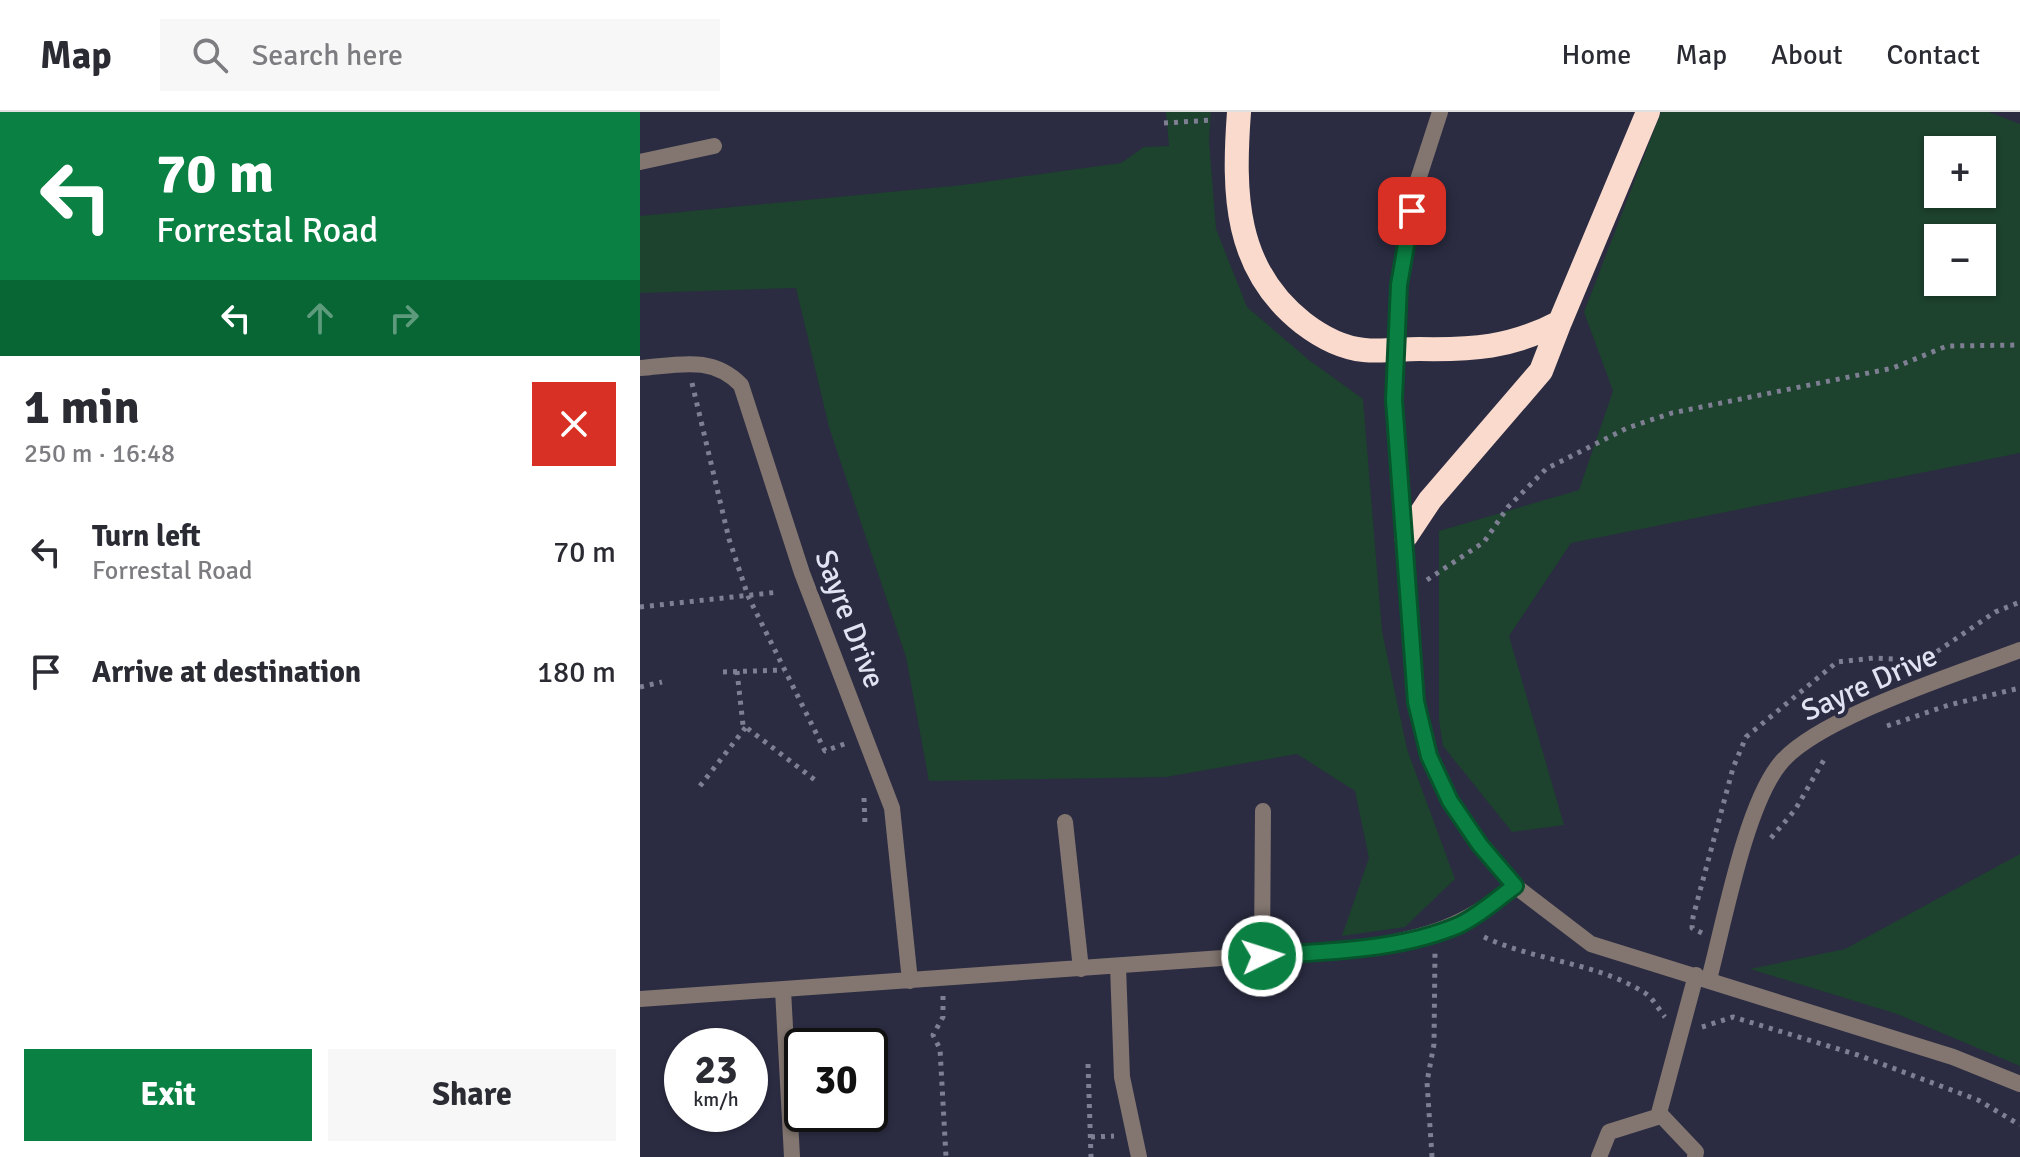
<!DOCTYPE html>
<html lang="en">
<head>
<meta charset="utf-8">
<style>
	:root { --surface:#fff; --page:#f7f7f7; --text:#2b2b33; --muted:#7c7c81; --line:#e1e1e2; --accent:#0b8043 }
	body { margin:0; font-family:Signika,sans-serif; background:var(--page); color:var(--text); height:100vh; display:flex; flex-direction:column; font-size:30px; white-space:nowrap }
	* { box-sizing:border-box; margin:0 }
	p { font-size:26px; color:var(--muted) }
	.icon { flex:none; width:44px; height:44px; fill:none; stroke:currentColor; stroke-width:2; stroke-linecap:round; stroke-linejoin:round }
	.map { position:relative; flex:1; overflow:hidden }
	.sheet { display:flex; flex-direction:column; background:var(--surface); width:640px }
	.sheet>* { flex:none }
	.banner { background:#0b8043; color:#fff; overflow:hidden }
	.controls { position:absolute; left:1284px; top:24px; display:grid; gap:16px }
	.controls a { display:grid; place-items:center; width:72px; height:72px; border-radius:0px; background:var(--surface); box-shadow:0 2px 6px #0004; font-size:40px }
	.speed { position:absolute; left:24px; top:916px; display:flex; gap:16px; font-size:40px; font-weight:700; text-align:center }
	.speed>* { display:grid; place-content:center; width:104px; height:104px; border-radius:50%; background:var(--surface); box-shadow:0 2px 6px #0004; line-height:1 }
	.speed small { font-size:20px; font-weight:400 }
	.speed .limit { border:4px solid #111; border-radius:12px; background:#fff; color:#111 }
	.pin { position:absolute; display:grid; place-items:center; width:68px; height:68px; color:#fff; margin:-34px; border-radius:16px; box-shadow:0 4px 12px #0006 }
	.me { position:absolute; width:88px; margin:-44px; rotate:86deg; stroke-linejoin:round; filter:drop-shadow(0 0 6px #0008) }
	.turn { display:flex; align-items:center; gap:28px; height:168px; padding:0 24px; font-size:36px }
	.turn .icon { width:104px; height:104px; stroke-width:2.5 }
	.turn b { display:block; font-size:56px; line-height:68px }
	.lanes { display:flex; align-items:center; height:76px; padding:0 24px; background:#0003; justify-content:center; gap:40px; direction:ltr }
	.lanes .off { opacity:.35 }
	.round { display:grid; place-items:center; flex:none; width:84px; height:84px; border-radius:0px; background:var(--page) }
	.summary { display:flex; align-items:center; justify-content:space-between; height:136px; padding:0 24px }
	h1 { font-size:48px; font-weight:800; line-height:60px }
	.button { display:flex; gap:16px; margin-top:auto; padding:16px 24px }
	.button a { flex:1; height:92px; border-radius:0px; background:var(--accent); color:#fff; font-size:32px; font-weight:800; line-height:92px; text-align:center }
	.button a+a { background:var(--page); color:var(--text) }
	ul { padding:0; list-style:none }
	li { display:flex; align-items:center; gap:24px; height:120px; padding:0 24px }
	li div { flex:1 }
	li b { display:block; font-size:30px }
	li em { font-style:normal }
	header { display:flex; align-items:center; gap:48px; box-sizing:border-box; height:112px; padding:0 40px; background:var(--surface); border-bottom:2px solid var(--line) }
	header strong { font-size:38px }
	nav { display:flex; gap:44px; margin-inline-start:auto; font-size:28px }
	.search { width:560px; height:72px; background:var(--page); display:flex; align-items:center; gap:20px; box-sizing:border-box; padding:0 28px; border-radius:0px; color:var(--muted); font-size:30px }
	main { display:flex; flex:1; min-height:0 }
	.map>svg:first-child { display:block }
</style>
</head>
<body>
<header>
<strong>Map</strong>
<div class="search"><svg class="icon" aria-label="search" viewBox="0 0 24 24"><circle cx="10" cy="10" r="6"/><path d="M15 15l6 6"/></svg>Search here</div>
<nav><a>Home</a><a>Map</a><a>About</a><a>Contact</a></nav>
</header>
<main>
<section class="sheet">
<div class="banner">
<div class="turn"><svg class="icon" aria-label="left" viewBox="0 0 24 24"><path d="M17 20v-9H6M10 6l-5 5 5 5"/></svg><div><b>70 m</b>Forrestal Road</div></div>
<div class="lanes"><svg class="icon" aria-label="left" viewBox="0 0 24 24"><path d="M17 20v-9H6M10 6l-5 5 5 5"/></svg><svg class="icon off" aria-label="ahead" viewBox="0 0 24 24"><path d="M12 20V5M6 11l6-6 6 6"/></svg><svg class="icon off" aria-label="right" viewBox="0 0 24 24"><path d="M7 20v-9h11M14 6l5 5-5 5"/></svg></div>
</div>
<div class="summary"><div><h1>1 min</h1><p>250 m · 16:48</p></div><a class="round" style="background:#d93025;color:#fff"><svg class="icon" aria-label="close" viewBox="0 0 24 24"><path d="M6 6l12 12M18 6L6 18"/></svg></a></div>
<ul>
<li><svg class="icon" aria-label="left" viewBox="0 0 24 24"><path d="M17 20v-9H6M10 6l-5 5 5 5"/></svg><div><b>Turn left</b><p>Forrestal Road</p></div><em>70 m</em></li>
<li><svg class="icon" aria-label="arrive" viewBox="0 0 24 24"><path d="M6 21V4h12l-3 4 3 4H6"/></svg><div><b>Arrive at destination</b></div><em>180 m</em></li>
</ul>
<div class="button"><a>Exit</a><a>Share</a></div>
</section>
<div class="map">
<svg width="1380" height="1045" viewBox="0 0 1380 1045">
	<rect width="100%" height="100%" fill="#2b2c42"/>
	<path fill="#1d422d" fill-rule="evenodd" d="M526,0H571L569,28L576,117L607,195L669,248L723,287L742,519L767,637L815,767L765,815L702,824L729,746L715,679L657,642L526,665L289,669L266,545L189,315L156,176L0,181V104L323,73L481,51L504,35L529,34Z
		M1021,0H1349L1380,12V341L931,431L869,524L924,713L872,720L803,634L799,608V419L939,378L973,279L944,200ZM1342,38V82H1298V38ZM1342,126V170H1298V126Z
		M1380,742V954L1257,902L1110,857L1205,837Z"/>
	<g fill="none" stroke-linecap="round" stroke-linejoin="round">
		<path stroke="#7e7f92" stroke-width="5" stroke-dasharray="4 6" stroke-linecap="butt" d="M524,11L574,8
			M52,271L89,427L108,484L185,639L207,631
			M787,468L844,430L868,395L906,357L987,316L1032,301L1253,256L1307,234L1380,233
			M0,495L139,480
			M97,559L103,613L175,668
			M83,560L144,558
			M0,575L22,570
			M1247,614L1309,593L1380,576
			M60,674L106,615
			M224,686L225,713
			M1131,726L1155,698L1185,646
			M1062,821L1052,816L1053,805L1093,656L1106,625L1197,550L1234,546L1274,548L1295,541L1355,500L1380,490
			M844,825C895,849 956,850 1005,881C1013,886 1019,898 1025,905
			M303,884V905L293,923L300,937L306,1045
			M1062,915L1093,905L1218,943L1338,988L1380,1013
			M448,952L451,1045
			M451,1025L474,1024
			M792,1045L787,970L794,932L795,839"/>
		<path stroke="#837670" stroke-width="16" d="M800,0L776,74L759,173L754,288L776,590L789,644L810,689L840,733L875,774L951,832L1313,945L1380,972
			M0,50L74,34
			M0,256C39,253 72,243 101,273L162,461L252,696L270,869
			M425,710L441,857
			M622,844L623,699
			M478,854L482,965L499,1045
			M1069,867C1084,811 1105,696 1139,653C1175,606 1321,561 1380,538
			M143,878L152,1045
			M0,887L724,836C792,823 820,816 875,774
			M1019,1001L1056,863
			M959,1045L969,1020L1017,1005L1019,1001L1056,1040L1055,1045"/>
		<path stroke="#f9dacc" stroke-width="24" d="M599,0C593,81 594,157 663,211C680,224 702,236 724,238C741,240 761,237 779,237C832,238 871,236 920,210L1008,0
			M766,424L790,388L901,259L920,210"/>
	</g>
	<g fill="none" stroke-linecap="round" stroke-linejoin="round">
		<g stroke="#07532c" stroke-width="20">
			<path id="route" d="M622,844C688,839 758,839 819,813C840,803 857,787 875,774L840,733L810,689L789,644L776,590L754,288L759,173L772,99"/>
		</g>
		<use href="#route" stroke="#0b8043" stroke-width="14"/>
	</g>
	<g text-anchor="middle" stroke-width="8" stroke-linejoin="round" paint-order="stroke">
		<g font-size="30" fill="#e2e3f2" stroke="#2b2c42">
			<text transform="translate(210 507) rotate(69)" y="10">Sayre Drive</text>
			<text transform="translate(1229 571) rotate(-24)" y="10">Sayre Drive</text>
		</g>
	</g>
</svg>
<div class="controls">
<a>+</a>
<a>−</a>
</div>
<div class="speed"><div>23<small>km/h</small></div><div class="limit">30</div></div>
<div class="pin" style="left:772px;top:99px;background:#d93025"><svg class="icon" aria-label="arrive" viewBox="0 0 24 24"><path d="M6 21V4h12l-3 4 3 4H6"/></svg></div>
<svg class="me" style="left:622px;top:844px" viewBox="-20 -20 40 40"><circle r="17" fill="#0b8043" stroke="#fff" stroke-width="3"/><path d="M0-11L8 9 0 5-8 9z" fill="#fff"/></svg>
</div>
</main>
</body>
</html>
